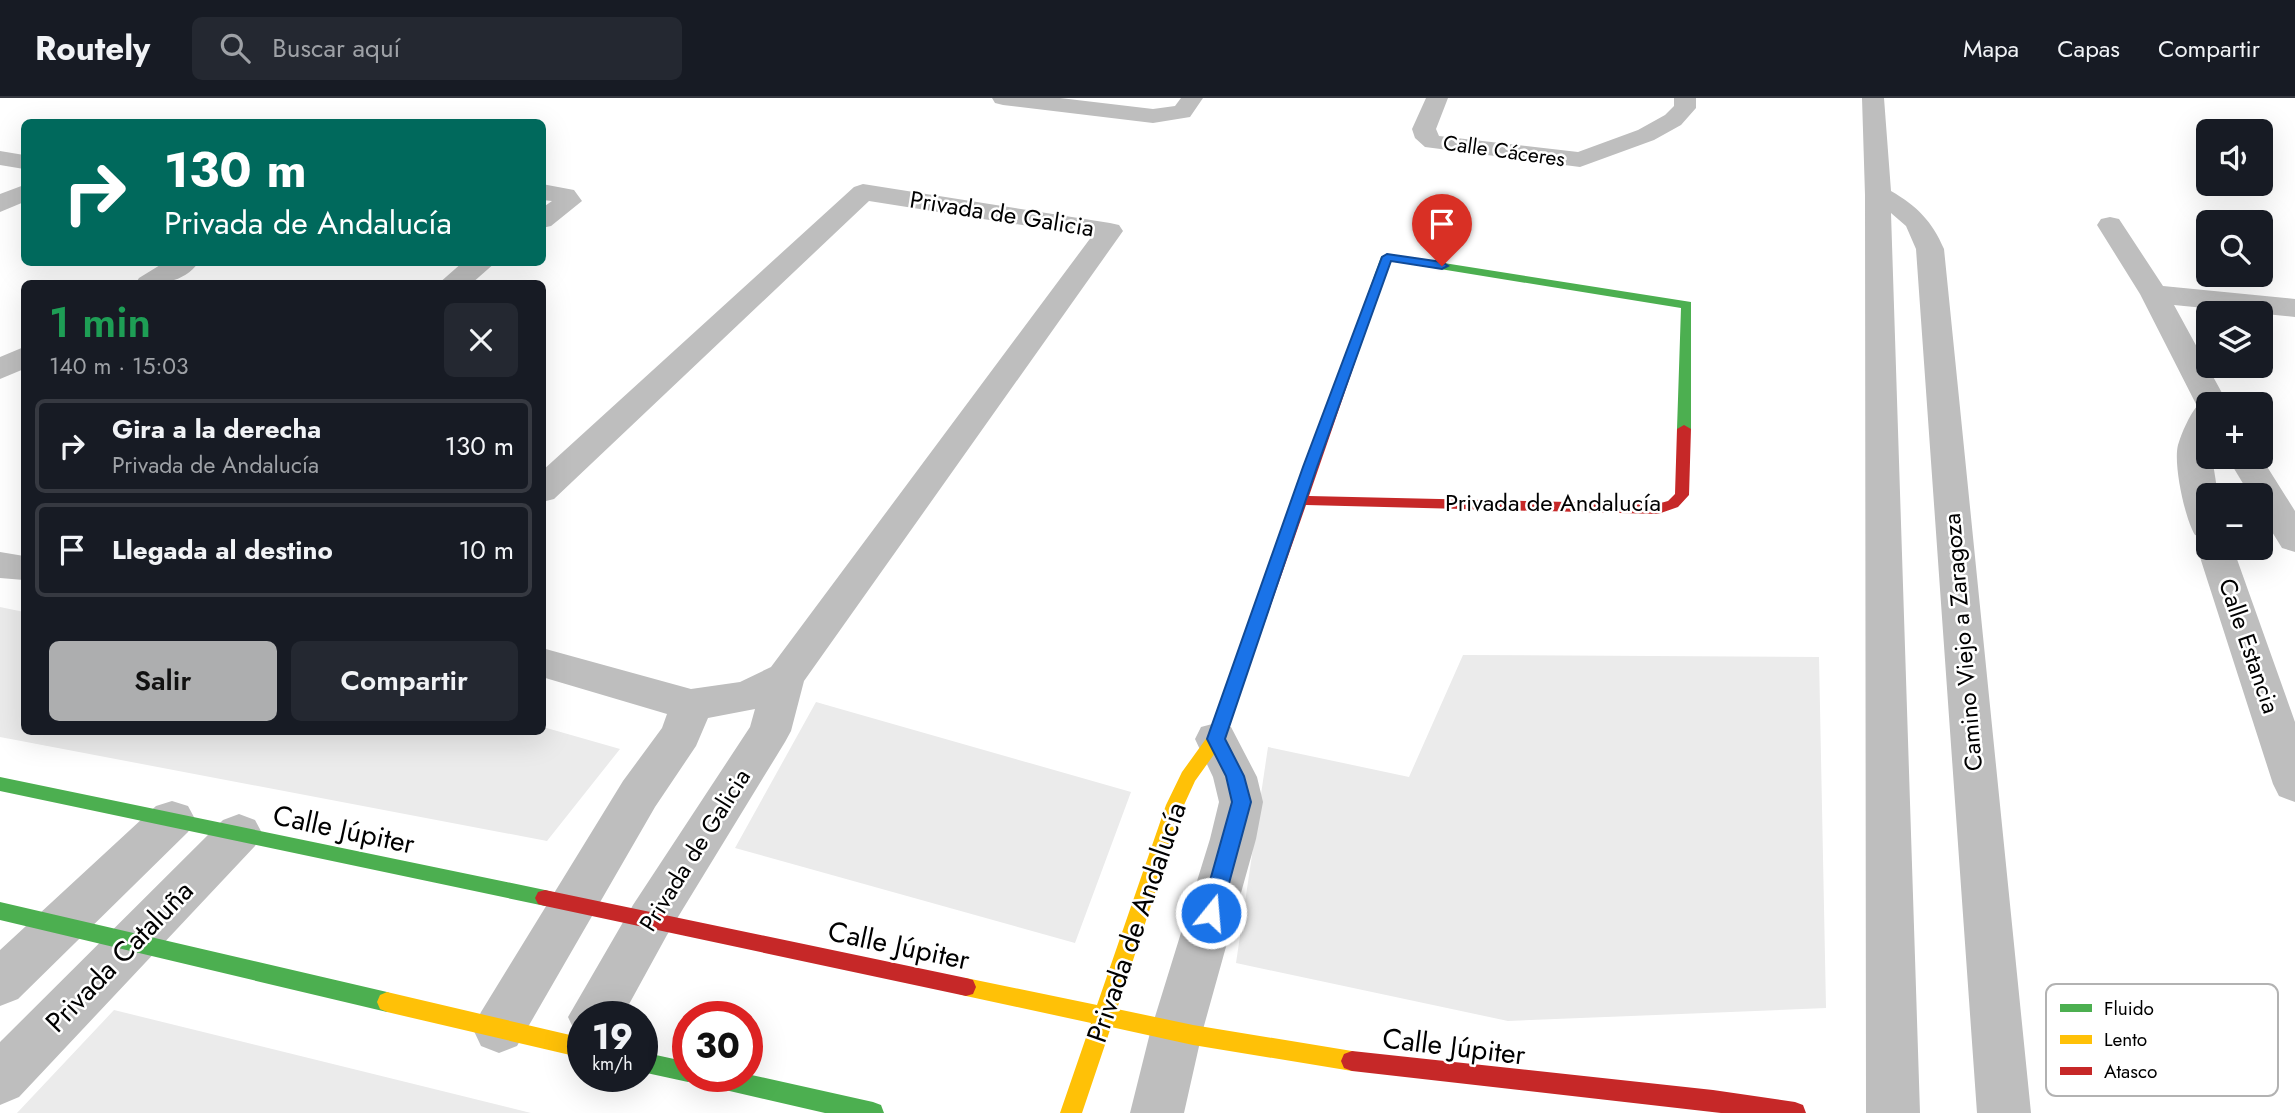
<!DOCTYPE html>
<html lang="es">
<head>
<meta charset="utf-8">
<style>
	:root { --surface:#171b24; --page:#242831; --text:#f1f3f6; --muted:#9ea1a6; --line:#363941; --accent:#adaeaf }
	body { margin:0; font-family:Jost,sans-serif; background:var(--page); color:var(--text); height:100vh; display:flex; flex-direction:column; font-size:26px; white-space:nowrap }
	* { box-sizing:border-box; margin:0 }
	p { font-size:23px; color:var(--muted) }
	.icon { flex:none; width:38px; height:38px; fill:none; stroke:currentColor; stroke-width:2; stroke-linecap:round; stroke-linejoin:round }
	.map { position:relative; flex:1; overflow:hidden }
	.side { position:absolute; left:21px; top:182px; width:525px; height:455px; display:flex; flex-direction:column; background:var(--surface); border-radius:10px; box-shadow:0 7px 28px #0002 }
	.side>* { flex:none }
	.guide { position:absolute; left:21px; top:21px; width:525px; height:147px; border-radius:10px; box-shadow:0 7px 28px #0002; background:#00695c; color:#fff; overflow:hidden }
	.controls { position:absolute; left:2196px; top:21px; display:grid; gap:14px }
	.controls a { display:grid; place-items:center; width:77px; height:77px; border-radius:10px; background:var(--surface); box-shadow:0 7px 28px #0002; font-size:35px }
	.speed { position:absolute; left:567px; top:903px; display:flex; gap:14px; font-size:35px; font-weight:700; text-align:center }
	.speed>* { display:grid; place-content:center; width:91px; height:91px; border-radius:50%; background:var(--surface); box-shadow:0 7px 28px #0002; line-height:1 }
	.speed small { font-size:18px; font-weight:400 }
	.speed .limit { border:10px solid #d22; background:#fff; color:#111 }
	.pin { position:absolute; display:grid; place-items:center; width:60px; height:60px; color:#fff; margin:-72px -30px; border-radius:50% 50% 50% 0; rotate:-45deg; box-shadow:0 0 7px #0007 }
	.pin .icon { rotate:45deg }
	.me { position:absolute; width:77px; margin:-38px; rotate:17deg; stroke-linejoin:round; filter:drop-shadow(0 0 5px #0008) }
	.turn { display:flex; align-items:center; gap:24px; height:147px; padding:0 28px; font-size:32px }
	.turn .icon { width:91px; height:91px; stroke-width:2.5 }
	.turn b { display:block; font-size:49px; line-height:60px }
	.round { display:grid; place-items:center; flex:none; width:74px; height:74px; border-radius:10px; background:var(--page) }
	.headline { display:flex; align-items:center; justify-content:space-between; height:119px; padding:0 28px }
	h1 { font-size:42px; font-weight:600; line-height:52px; color:#1e9e55 }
	.button { display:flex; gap:14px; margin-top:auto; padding:14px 28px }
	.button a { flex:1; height:80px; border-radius:10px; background:var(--accent); color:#111; font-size:28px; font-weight:600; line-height:80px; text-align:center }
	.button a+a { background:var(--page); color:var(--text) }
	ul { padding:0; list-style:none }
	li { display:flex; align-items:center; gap:21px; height:94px; margin:0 14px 10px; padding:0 14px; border:4px solid var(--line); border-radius:10px }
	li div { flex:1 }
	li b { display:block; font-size:26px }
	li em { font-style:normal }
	header { display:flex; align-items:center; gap:42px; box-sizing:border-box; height:98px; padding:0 35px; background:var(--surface); border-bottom:2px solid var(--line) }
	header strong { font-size:33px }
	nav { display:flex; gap:38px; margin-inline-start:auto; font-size:24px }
	.search { width:490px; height:63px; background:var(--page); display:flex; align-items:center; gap:18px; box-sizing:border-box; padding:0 24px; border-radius:10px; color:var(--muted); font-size:26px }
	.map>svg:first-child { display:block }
</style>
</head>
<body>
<header>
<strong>Routely</strong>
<div class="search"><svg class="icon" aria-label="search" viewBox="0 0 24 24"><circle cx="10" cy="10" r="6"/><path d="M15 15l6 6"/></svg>Buscar aquí</div>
<nav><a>Mapa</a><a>Capas</a><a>Compartir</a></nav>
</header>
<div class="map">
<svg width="2295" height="1015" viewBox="0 0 2295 1015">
	<rect width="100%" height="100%" fill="#fff"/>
	<path fill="#ebebeb" d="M0,509L24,514V634H542L543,629L620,651L547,743L0,639Z
		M1463,557L1819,559L1826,910L1508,923L1236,865L1268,649L1409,679Z
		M816,604L1131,694L1075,845L735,750Z
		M114,912L531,1015H17Z"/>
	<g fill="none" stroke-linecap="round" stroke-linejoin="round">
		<path fill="#bebebe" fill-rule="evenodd" d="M992,0H1060L1153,11L1175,8L1181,0H1203L1190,19L1153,25L1003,7L995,5Z
			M1426,0H1448L1436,31L1439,38L1578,54L1638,32L1665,17L1674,8V0H1696V10L1681,27L1654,42L1580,69L1425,49L1415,40L1412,31Z
			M1862,0H1884L1891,93C1917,108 1932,123 1944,151L2031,1015H1977L1916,151L1906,128L1891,115L1920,1015H1866L1865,97Z
			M0,53L24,57V71L0,67Z
			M542,86L574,92L582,103L551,128L542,130V110L552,103L542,102Z
			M863,86L1110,125L1119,127L1123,133L804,583L791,633L785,644L667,837L622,919H583V939L576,936L568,919L633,807L750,629L755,611L708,620L696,648L655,709L517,948L499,955L481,948L473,931L481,914L623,683L662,630L667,616L542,579V550L691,591L740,584L771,569L1092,138L869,103L554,401L542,404V373L854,89Z
			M24,87V104L0,114V96Z
			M2110,119L2119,121L2163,188L2295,201V219L2174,207L2228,306H2208V359H2212L2218,397H2208V450H2233L2295,624V704L2279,698L2273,686L2197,450L2202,441L2206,440L2195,437C2185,421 2173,366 2178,347C2182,334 2189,318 2197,308L2140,196L2097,127L2101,121Z
			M165,164H199C183,186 159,186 135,186L139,180Z
			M463,164H496L471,186H438Z
			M24,249V271L0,281V259Z
			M2227,359H2261L2295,413V454L2282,450L2261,416V397H2250Z
			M0,454L24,458V482L0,480Z
			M1216,625L1231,629L1257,679L1263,704L1256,741L1202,935L1184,1015H1130L1150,935L1210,741L1219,704L1213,679L1195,641L1201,629Z
			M172,703L188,708L195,721L188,734L18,901L0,908V852L156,708Z
			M239,716L255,722L262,735L255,748L19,999L0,1007V944L223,722Z"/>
		<path fill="#4caf50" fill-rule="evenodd" d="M1387,156L1691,204V331L1684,335L1677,331L1681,210L1391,163L1358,256L1352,260L1348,259L1346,256L1381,159Z
			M0,679L545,792L552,794L555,800L552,806L545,808L0,693Z
			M0,804L387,894L394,897L397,904L394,911L387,914L0,822Z
			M642,954L688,964V978H697L696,981L688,984L642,974Z
			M747,976L873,1004L881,1007L884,1015H825L708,988L700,985L697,978H747Z"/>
		<path fill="#ffc107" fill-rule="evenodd" d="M1243,558L1249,560L1251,564L1225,641L1195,683L1184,707L1117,911L1193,927L1352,953L1360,956L1363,963L1360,970L1352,973L1193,947L1111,929L1082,1015H1060L1091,925L966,898L959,896L956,889L959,882L966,880L1097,907L1166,707L1182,674L1208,638L1235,564L1237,560Z
			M387,894L583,940V960L387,914L380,911L377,904L380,897Z"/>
		<path fill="#c62828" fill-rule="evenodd" d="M1352,252L1358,256L1309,398L1657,406L1668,403L1675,396L1677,331L1684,327L1691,331L1689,397L1678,409L1658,416L1306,407L1251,564L1249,568H1237L1235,564L1346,256Z
			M545,792L966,880L973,882L976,889L973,896L966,898L545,808L538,806L535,800L538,794Z
			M1352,953L1713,992L1795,1004L1803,1007L1806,1015H1721L1352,973L1344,970L1341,963L1344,956Z"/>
	</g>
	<path fill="#1a73e8" stroke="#114b97" stroke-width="2" d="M1387,156L1442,164L1448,168L1442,171L1391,163L1317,369L1225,641L1244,678L1251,704L1221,815L1218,821L1211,823L1204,821L1201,815L1232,704L1226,678L1207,641L1303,369L1382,159Z"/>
	<g text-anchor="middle" stroke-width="5" stroke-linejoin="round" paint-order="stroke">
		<g font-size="21" fill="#000" stroke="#fff">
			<text transform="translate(1504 53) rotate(8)" y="7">Calle Cáceres</text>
		</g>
		<g font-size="24" fill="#000" stroke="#fff">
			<text transform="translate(1002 116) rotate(9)" y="8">Privada de Galicia</text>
			<text x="1553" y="413">Privada de Andalucía</text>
			<text transform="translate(1963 544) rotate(-95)" y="8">Camino Viejo a Zaragoza</text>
			<text transform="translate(2249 548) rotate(71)" y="8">Calle Estancia</text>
			<text transform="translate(695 752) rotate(-58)" y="8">Privada de Galicia</text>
		</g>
		<g font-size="28" fill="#000" stroke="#fff">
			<text transform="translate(344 731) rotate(12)" y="10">Calle Júpiter</text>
			<text transform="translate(1136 824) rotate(-71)" y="10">Privada de Andalucía</text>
			<text transform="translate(899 847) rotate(12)" y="10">Calle Júpiter</text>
			<text transform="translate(119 858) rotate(-46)" y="10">Privada Cataluña</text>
			<text transform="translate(1454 948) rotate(7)" y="10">Calle Júpiter</text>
		</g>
	</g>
	<rect x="2046" y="886" width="232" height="112" rx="10" fill="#fff" stroke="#b2b2b2" stroke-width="2"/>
	<rect x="2060" y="906" width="32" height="8" fill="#4caf50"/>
	<rect x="2060" y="937" width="32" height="9" fill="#ffc107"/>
	<rect x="2060" y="969" width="32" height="8" fill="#c62828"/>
	<g font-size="19" fill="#000">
		<text x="2104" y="917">Fluido</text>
		<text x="2104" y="948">Lento</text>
		<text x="2104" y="980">Atasco</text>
	</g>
</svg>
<div class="controls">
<a><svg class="icon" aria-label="sound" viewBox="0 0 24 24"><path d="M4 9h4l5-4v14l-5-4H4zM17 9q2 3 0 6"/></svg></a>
<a><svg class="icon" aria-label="search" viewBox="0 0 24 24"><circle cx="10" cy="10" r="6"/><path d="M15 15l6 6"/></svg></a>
<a><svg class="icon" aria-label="layers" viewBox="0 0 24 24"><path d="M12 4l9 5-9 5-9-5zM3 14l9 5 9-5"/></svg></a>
<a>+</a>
<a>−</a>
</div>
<div class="speed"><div>19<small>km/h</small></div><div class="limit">30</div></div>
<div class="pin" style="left:1442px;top:168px;background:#d93025"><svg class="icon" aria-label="arrive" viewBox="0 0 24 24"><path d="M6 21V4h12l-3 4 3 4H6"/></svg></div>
<svg class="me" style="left:1211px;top:815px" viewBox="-20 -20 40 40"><circle r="17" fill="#1a73e8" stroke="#fff" stroke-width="3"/><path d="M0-11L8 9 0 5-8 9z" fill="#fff"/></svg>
<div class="guide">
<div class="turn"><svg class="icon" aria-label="right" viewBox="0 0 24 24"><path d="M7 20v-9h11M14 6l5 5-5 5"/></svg><div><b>130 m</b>Privada de Andalucía</div></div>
</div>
<section class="side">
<div class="headline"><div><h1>1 min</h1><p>140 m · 15:03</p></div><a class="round"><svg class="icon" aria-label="close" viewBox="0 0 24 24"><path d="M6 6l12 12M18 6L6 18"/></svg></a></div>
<ul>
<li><svg class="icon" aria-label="right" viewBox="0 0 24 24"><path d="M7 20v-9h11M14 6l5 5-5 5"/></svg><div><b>Gira a la derecha</b><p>Privada de Andalucía</p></div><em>130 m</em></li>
<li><svg class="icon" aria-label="arrive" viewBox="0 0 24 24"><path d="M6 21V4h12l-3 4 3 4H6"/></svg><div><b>Llegada al destino</b></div><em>10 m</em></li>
</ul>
<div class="button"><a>Salir</a><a>Compartir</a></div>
</section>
</div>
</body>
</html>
